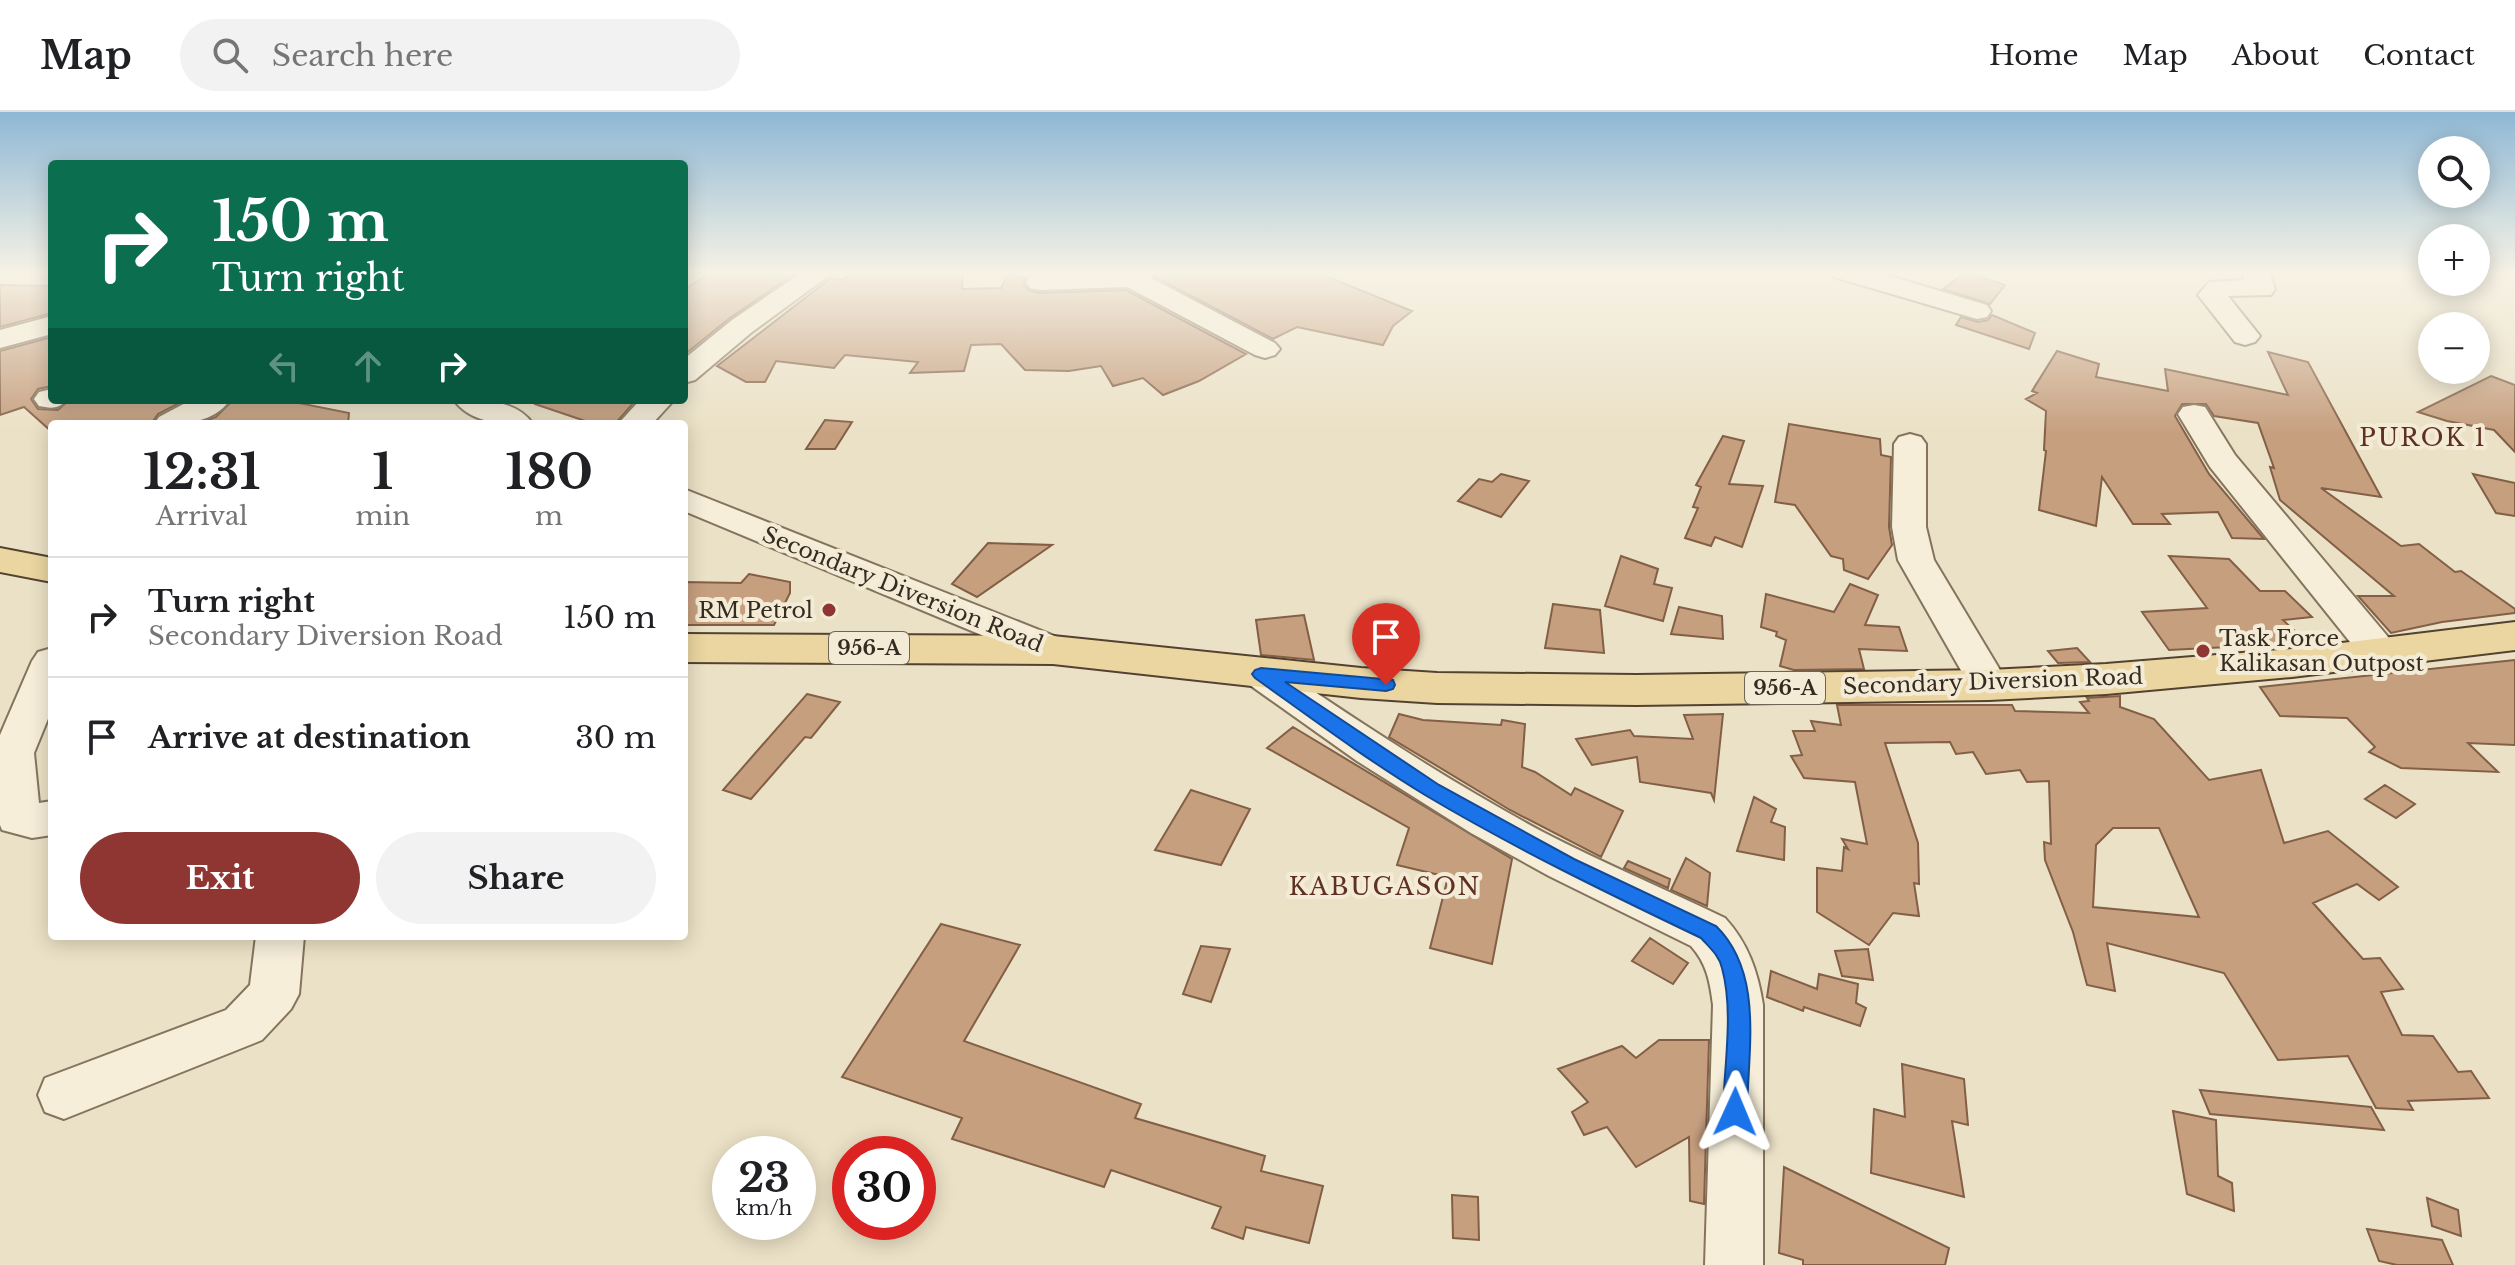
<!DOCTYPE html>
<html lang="en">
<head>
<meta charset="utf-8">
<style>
	:root { --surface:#fff; --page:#f2f2f2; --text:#202124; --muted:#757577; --line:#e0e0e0; --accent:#8f3532 }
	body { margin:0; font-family:"Libre Baskerville",serif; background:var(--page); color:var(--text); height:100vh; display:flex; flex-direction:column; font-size:30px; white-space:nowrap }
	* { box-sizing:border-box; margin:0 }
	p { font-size:26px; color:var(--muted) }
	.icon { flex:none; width:44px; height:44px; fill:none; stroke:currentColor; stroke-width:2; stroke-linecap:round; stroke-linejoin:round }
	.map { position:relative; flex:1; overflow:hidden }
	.sheet { position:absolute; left:48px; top:308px; width:640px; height:520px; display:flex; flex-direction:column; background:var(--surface); border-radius:8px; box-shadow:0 4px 20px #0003 }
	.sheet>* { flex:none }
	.guide { position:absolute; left:48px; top:48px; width:640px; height:244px; border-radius:8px; box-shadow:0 4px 20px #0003; background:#0b6e4f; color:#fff; overflow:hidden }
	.buttons { position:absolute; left:2418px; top:24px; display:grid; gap:16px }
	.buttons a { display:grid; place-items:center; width:72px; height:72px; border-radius:50%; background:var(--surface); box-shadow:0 4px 20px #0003; font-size:40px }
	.speed { position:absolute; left:712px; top:1024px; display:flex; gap:16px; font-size:40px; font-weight:700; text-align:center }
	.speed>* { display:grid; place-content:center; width:104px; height:104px; border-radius:50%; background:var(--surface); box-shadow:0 4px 20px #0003; line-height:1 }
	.speed small { font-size:20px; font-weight:400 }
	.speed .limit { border:12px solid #d22; background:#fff; color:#111 }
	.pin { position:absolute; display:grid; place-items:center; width:68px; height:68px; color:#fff; margin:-82px -34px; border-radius:50% 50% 50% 0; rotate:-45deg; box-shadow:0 0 8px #0007 }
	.pin .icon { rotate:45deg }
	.me { position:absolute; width:88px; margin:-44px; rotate:1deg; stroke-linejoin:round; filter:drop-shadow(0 0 6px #0008) }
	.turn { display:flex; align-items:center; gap:28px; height:168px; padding:0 32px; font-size:36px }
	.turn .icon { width:104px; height:104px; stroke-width:2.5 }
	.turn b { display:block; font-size:56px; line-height:68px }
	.lanes { display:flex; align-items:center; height:76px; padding:0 32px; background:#0003; justify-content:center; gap:40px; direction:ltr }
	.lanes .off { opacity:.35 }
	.eta { display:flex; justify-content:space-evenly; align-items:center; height:136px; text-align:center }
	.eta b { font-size:48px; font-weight:800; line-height:56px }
	.cta { display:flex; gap:16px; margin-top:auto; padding:16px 32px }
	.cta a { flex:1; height:92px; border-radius:48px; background:var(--accent); color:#fff; font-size:32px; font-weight:800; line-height:92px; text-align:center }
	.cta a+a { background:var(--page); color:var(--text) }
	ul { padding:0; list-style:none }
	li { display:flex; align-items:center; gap:24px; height:120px; padding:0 32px; border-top:2px solid var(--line) }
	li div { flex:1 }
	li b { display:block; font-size:30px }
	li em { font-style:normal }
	header { display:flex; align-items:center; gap:48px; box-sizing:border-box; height:112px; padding:0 40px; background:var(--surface); border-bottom:2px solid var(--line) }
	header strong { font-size:38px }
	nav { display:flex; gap:44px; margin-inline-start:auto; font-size:28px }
	.search { width:560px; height:72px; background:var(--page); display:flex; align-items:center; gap:20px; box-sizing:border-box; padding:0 28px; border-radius:44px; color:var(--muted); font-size:30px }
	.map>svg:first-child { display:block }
</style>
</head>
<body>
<header>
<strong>Map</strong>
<div class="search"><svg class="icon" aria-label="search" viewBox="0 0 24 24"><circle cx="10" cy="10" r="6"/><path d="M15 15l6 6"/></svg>Search here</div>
<nav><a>Home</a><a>Map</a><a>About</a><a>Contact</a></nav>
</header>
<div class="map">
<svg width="2515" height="1153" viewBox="0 0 2515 1153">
	<rect width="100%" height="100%" fill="#ebe1c6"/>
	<path fill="#c69f7f" stroke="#825f45" stroke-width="2" fill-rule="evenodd" d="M712,159L797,160L730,206L684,243V178Z
		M854,159L883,163L888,159H963L962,177L1001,176L1007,164L1025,166L1024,172L1028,178L1039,181L1126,178L1246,242L1199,269L1163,283L1143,266L1113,274L1101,254L1069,259L1025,258L1001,232L971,233L964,259L910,261L918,250L845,243L834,256L776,249L765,270H746L717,254L831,166L842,168Z
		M1159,159H1313L1412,199L1393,214L1383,233L1297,215L1273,227L1155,165Z
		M1966,160L2005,173L1990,192L1943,177Z
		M0,173L52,174V201L0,215Z
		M1992,203L2035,221L2029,237L1956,213L1961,205L1978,210L1988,208Z
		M52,225V274L38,277L31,287L38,297L58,298L69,288H185L158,302L151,312H52V320L24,295L0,303V239Z
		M2057,239L2099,252L2096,265L2168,279L2165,257L2288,283L2268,240L2308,250L2381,385L2321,376L2401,434L2419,432L2455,460L2461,459L2515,497V501L2442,510L2391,521L2358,484H2394L2280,388L2270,355L2274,356L2258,311L2214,304L2206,292H2182L2175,304L2209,362L2264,427L2232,426L2218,400L2162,402L2170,412H2133L2102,365L2096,414L2039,398L2046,339L2044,338L2046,299L2026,287L2037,281L2032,279Z
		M2491,264L2515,273V340L2494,318L2447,309L2418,300Z
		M233,288H284L349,301L348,312H197L216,305Z
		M536,288H636L615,312H594L535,292Z
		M825,308L852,310L835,337H806Z
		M1789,312L1880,327L1881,343L1891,345L1889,415L1892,433L1868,467L1844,458L1843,447L1831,444L1795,393L1775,390Z
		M1723,324L1744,329L1729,372L1763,374L1742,435L1715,425L1711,434L1685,426L1698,396L1693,395L1701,375L1696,373Z
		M1501,362L1529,369L1501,405L1458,389L1479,367L1492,370Z
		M2473,362L2515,371V404L2496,401Z
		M988,431L1052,433L977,485L952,472Z
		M1621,444L1658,457L1654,472L1672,476L1663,509L1605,494Z
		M2169,444L2229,447L2260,479H2285L2312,505L2283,508L2308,531L2169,538L2142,500L2207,496Z
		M749,462L790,470V481L774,513H684V470L741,471Z
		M1850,472L1878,483L1865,513L1899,515L1907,539L1859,537L1864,557L1794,558L1780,554L1786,528L1776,524L1777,520L1761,515L1766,482L1834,500Z
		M1553,492L1600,498L1604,541L1545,536Z
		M1679,495L1722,504L1723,527L1671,522Z
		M1304,503L1314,548L1261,543L1256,508Z
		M2077,536L2090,550L2058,551L2048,539Z
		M2515,548V633L2468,631L2498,660L2401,656L2369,640L2375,635L2347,606L2280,604L2260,575Z
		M807,582L840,590L811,626L805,625L751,687L723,678Z
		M2120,584V595L2154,607L2209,668L2261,658L2284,731L2328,719L2398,775L2379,788L2357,772L2313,791L2363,847L2380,846L2403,877L2381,880L2402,923L2433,924L2458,960L2471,959L2489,986L2408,989L2413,998L2376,996L2348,944L2278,948L2224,861L2107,831L2115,879L2087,873L2073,820L2045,748L2044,730L2051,732L2049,669L2027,670L2020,658L1986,662L1973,640L1956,642L1950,630L1885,631L1918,731L1919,772L1914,771L1919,804L1893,801L1869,833L1817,800V756L1842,759L1844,735L1848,737L1842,727L1867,732L1855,670L1804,666L1791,644L1802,643L1793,619H1815L1811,609L1841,613L1837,593H2012L2015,599L2089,601L2080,590L2089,589L2087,586ZM2113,716H2159L2199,805L2093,795L2096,733Z
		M1399,602L1423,608L1501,613L1502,608L1525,612L1522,655L1535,660L1571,683L1575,676L1623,699L1601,745L1510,698L1389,625Z
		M1723,602L1714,688L1711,681L1640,670L1637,645L1592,653L1576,627L1630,618L1634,624L1693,627L1684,603Z
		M1293,615L1512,747L1492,852L1430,836L1448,765L1397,753L1409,716L1267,636Z
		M2385,673L2415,692L2396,706L2365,687Z
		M1191,678L1250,697L1221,753L1155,738Z
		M1754,685L1776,697L1771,710L1785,715L1784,748L1737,739Z
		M1686,746L1710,761L1707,794L1671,778Z
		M1628,749L1670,767L1668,776L1624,756Z
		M941,812L1020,833L964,929L1141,992L1135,1006L1265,1044L1261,1059L1323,1074L1309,1131L1246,1115L1243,1127L1212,1116L1221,1095L1111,1058L1104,1075L952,1027L962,1006L842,965Z
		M1650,826L1688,851L1673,872L1632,849Z
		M1201,834L1230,837L1211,890L1183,882Z
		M1868,837L1873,868L1842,864L1835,839Z
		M1771,859L1817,877L1819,862L1858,872L1856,891L1866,896L1860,914L1804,895L1803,899L1767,885Z
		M1659,928H1709L1704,1092L1690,1089L1689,1025L1636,1055L1607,1015L1584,1023L1572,1000L1588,990L1558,957L1622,934L1636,946Z
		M1902,952L1964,967L1968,1013L1952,1009L1964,1085L1871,1061L1874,997L1905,1005Z
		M2200,978L2371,995L2384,1018L2210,1002Z
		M2173,999L2216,1008L2218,1064L2232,1071L2234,1099L2187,1082Z
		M1784,1055L1949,1136L1945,1153H1803V1148L1779,1141Z
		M1452,1083L1478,1085L1479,1128L1453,1126Z
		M2427,1086L2458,1098L2461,1124L2432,1114Z
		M2367,1117L2442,1128L2453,1153H2397L2379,1149Z"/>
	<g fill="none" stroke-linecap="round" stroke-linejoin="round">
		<g stroke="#85745d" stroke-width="4">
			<path id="minor" d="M804,159H835L752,220L695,268L684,271V247L732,208Z
				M1156,159L1151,166L1275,231L1280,237L1275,243L1265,246L1255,243L1127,175L1040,178L1030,176L1026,170L1030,164L1040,162Z
				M1831,159H1873L1987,193L1991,199L1987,205L1977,207L1834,165Z
				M2242,159H2269L2275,177L2271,183L2228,184L2260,224L2255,230L2245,233L2235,230L2198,183L2209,170L2244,168Z
				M52,204V222L0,236V218Z
				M52,277V288H66C59,298 49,296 39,294L34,287L39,280Z
				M191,288H230C212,313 181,312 154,312L159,305Z
				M454,288C481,288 516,287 533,312C506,312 472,313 454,288Z
				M640,288H674L652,312H618Z
				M2194,293L2205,295L2235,343L2394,532L2399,541L2394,550L2380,554L2366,550L2210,355L2178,302L2183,295Z
				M1910,322L1921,325L1926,332V415L1934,448L2009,573L2003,583L1989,587L1975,583L1898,448L1892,415L1894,332L1899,325Z
				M684,377L1067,529L1072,538L1067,547L1053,551L1039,547L684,399Z
				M52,536V597L34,641L39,691L52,689V723L32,726L2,718L0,713V623L32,549L38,540Z
				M1261,549L1275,553C1362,612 1450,670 1543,720C1603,751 1665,777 1725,806C1748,831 1758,860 1763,893V1153H1705L1713,893C1710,870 1707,852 1691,834L1549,764L1471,721L1357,649L1247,571L1241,562L1247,553Z
				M256,824H304L299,882L291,897L262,928L64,1007L45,1000L38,983L45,966L226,898L250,873Z"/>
		</g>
		<g stroke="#534231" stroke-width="4">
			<path id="major" d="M0,436L52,446V470L0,460Z
				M2515,510V538L2292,565L2106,582L1989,588L1636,593L1437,591L1361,586L1053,552L684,550V522L1053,524L1361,556L1437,561L1636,563L1989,558L2106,552L2292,537Z"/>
		</g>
		<use href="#minor" fill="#f6eed9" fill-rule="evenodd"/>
		<use href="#major" fill="#ebd6a1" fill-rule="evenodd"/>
	</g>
	<linearGradient id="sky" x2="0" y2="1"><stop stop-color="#8eb8d5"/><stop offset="0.5" stop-color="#f6f2e5"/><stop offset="1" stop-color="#f6f2e5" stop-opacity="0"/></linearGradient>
	<rect width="2515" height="321" fill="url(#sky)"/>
	<path fill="#1a73e8" stroke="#114b97" stroke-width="2" d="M1261,556L1393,568L1395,573L1393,577L1386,579L1285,570L1439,673L1574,747L1716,814C1764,861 1748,937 1747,1000L1743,1007L1735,1011L1726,1007L1723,1000C1724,954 1734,900 1722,856C1719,843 1709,835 1701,826C1607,781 1514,736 1425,683C1366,647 1311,606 1255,566L1252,562L1255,558Z"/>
	<g fill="#8f3532" stroke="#f3ebd5" stroke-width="3">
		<circle cx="829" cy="498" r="8"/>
		<circle cx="2203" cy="539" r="8"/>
	</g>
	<g text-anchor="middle" stroke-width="8" stroke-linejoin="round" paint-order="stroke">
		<g fill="#f3ebd5" stroke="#6f6556" stroke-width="2">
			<rect x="829" y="520" width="80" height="32" rx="6"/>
			<rect x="1745" y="560" width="80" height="32" rx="6"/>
		</g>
		<g font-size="20" font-weight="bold" fill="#362b20">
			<text x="869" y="543">956-A</text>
			<text x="1785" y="583">956-A</text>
		</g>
		<g font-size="22" fill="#362b20" stroke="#f3ebd5">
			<text transform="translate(903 477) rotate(22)" y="8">Secondary Diversion Road</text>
			<text transform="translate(1993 569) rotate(-2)" y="8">Secondary Diversion Road</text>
		</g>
		<g font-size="22" fill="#362b20" stroke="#f3ebd5" text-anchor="end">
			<text x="813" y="506">RM Petrol</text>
			<text x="2219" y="534" text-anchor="start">Task Force<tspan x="2219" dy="25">Kalikasan Outpost</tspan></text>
		</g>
		<g font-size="24" letter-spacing="2" fill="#5f3123" stroke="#f3ebd5">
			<text x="2423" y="334">PUROK 1</text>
			<text x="1385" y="783">KABUGASON</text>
		</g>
	</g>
</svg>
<div class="buttons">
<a><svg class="icon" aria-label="search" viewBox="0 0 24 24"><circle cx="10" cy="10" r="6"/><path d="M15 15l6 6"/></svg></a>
<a>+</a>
<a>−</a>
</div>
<div class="speed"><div>23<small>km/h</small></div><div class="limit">30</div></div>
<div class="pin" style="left:1386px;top:573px;background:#d93025"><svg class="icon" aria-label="arrive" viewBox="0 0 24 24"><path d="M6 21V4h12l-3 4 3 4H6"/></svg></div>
<svg class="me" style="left:1735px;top:1000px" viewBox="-20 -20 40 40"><path d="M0-17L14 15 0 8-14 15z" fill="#1a73e8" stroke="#fff" stroke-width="4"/></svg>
<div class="guide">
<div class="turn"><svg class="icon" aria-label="right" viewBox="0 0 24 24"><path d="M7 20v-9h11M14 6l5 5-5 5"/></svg><div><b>150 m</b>Turn right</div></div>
<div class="lanes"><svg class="icon off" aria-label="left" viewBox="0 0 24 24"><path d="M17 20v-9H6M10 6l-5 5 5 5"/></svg><svg class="icon off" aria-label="ahead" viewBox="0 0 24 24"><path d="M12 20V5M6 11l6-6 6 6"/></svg><svg class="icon" aria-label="right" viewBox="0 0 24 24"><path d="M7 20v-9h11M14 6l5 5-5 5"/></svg></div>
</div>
<section class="sheet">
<div class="eta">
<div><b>12:31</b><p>Arrival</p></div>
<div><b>1</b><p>min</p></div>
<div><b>180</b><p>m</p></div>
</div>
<ul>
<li><svg class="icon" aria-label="right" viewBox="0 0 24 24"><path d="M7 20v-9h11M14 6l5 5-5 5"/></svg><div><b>Turn right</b><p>Secondary Diversion Road</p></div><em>150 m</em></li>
<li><svg class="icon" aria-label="arrive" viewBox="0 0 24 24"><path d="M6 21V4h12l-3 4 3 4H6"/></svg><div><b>Arrive at destination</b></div><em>30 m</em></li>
</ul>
<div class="cta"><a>Exit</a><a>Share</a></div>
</section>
</div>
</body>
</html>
